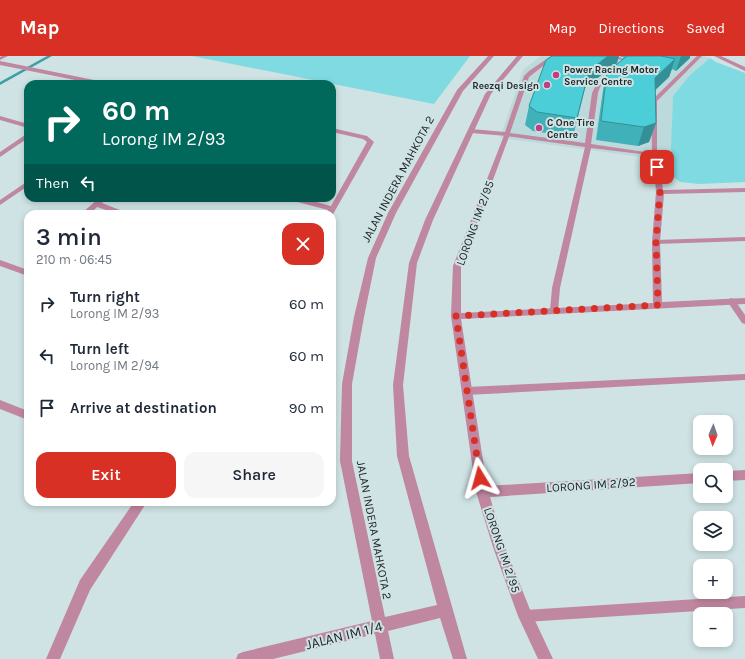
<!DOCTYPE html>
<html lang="en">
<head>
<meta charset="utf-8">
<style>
	:root { --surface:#fff; --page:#f6f6f7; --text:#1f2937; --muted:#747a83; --accent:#d93025 }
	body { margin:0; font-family:Karla,sans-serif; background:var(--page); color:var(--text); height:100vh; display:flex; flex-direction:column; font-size:15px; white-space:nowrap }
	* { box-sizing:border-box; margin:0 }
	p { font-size:13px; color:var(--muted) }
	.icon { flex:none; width:22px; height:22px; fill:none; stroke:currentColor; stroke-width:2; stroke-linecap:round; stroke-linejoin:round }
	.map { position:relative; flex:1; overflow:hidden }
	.panel { position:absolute; left:24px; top:154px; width:312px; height:296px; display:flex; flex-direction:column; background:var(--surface); border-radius:12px; box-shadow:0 2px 6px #0003 }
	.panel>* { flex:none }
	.banner { position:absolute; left:24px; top:24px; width:312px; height:122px; border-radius:12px; box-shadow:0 2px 6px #0003; background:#00695c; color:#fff; overflow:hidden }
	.needle { width:26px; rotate:182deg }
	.tools { position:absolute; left:693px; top:359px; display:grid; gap:8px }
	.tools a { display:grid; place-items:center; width:40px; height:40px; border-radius:8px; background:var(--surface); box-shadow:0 2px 6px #0003; font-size:20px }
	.pin { position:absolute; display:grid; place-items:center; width:34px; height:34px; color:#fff; margin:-17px; border-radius:8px; box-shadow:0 2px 6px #0006 }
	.me { position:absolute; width:44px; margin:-22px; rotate:352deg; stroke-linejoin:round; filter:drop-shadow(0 0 3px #0008) }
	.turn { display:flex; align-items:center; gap:14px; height:84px; padding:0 12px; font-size:18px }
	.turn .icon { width:52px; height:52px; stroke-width:2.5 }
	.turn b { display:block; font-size:28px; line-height:34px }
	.then { display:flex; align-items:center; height:38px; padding:0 12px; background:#0003; gap:8px; font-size:15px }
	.round { display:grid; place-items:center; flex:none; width:42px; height:42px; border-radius:12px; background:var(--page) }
	.headline { display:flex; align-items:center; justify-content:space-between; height:68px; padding:0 12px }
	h1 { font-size:24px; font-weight:600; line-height:30px }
	.primary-button { display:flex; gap:8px; margin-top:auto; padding:8px 12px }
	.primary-button a { flex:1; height:46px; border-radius:12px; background:var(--accent); color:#fff; font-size:16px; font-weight:600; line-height:46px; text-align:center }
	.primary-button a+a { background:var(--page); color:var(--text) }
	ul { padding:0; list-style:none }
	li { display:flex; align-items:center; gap:12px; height:52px; padding:0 12px }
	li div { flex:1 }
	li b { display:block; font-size:15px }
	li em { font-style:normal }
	header { display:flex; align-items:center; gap:24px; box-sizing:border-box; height:56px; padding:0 20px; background:var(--accent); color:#fff }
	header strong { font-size:19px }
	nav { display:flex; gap:22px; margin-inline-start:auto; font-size:14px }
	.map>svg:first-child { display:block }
</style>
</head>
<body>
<header>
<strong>Map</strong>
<nav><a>Map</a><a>Directions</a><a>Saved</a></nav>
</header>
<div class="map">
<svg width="745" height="603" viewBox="0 0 745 603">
	<rect width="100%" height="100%" fill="#cfe3e4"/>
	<path fill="#bcdadc" d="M541,0H703L710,2L690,19L673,40L671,105L500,82L523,14Z"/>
	<path fill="#7fdbe1" d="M192,0H470L434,48Z
		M710,2L716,6L745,17V126L699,128L680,126L670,118L673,40L690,19Z"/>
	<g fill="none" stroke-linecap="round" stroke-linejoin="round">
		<path fill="#3e9fa6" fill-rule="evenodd" d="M47,0H52L0,29V26Z"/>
		<path fill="#c087a0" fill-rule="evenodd" d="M2,0H8L0,4V1Z
			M551,0H556L529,21L510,77L585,87L592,37L596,29L614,14L617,16L616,17L600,31L598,37L591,88L652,97L651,45L697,0H702L657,45V100L591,92L560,232L558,255L554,258L550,255L552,232L585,91L507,80L471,77L468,75L471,73L505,76L524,20L529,15Z
			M607,0H615L635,6L633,7Z
			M28,125V130L0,149V144Z
			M745,181V185L656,188L652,186L656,184Z
			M731,242L734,243L745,259V268L742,267L727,245Z
			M745,318V324L467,339L464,338L462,335L464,332L467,331Z
			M745,540V552L525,566L521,564L519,560L521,556L525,554Z"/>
		<path fill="#c087a0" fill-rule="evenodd" d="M714,0H721L745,11V15Z
			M0,5L104,26L107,28H95L0,9Z
			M0,60L28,68V72L0,64Z
			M332,72L367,80L374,86L332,160V158H326L328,154L290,144L289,142H302L331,150L367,86L363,83L332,76Z
			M28,77V82L0,101V96Z
			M505,77L510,78L461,210V257L653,247L652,186L656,136L653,98L658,99L663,134L745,132V136L664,138L660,186L662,246L745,242V248L461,263L487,430L700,417V427L490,441L505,491L531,556L553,603H538L518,560L493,491L476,436L451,260L453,210Z
			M99,142H107L102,147L130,158H118L97,151L90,158H81Z
			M0,204L28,214V220L0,210Z
			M0,344L28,355V364L0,353Z
			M745,414V424L726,425V415Z
			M134,446H147L90,534L60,603H46L80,524Z"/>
		<path fill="#c087a0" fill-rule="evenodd" d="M488,0H494L463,35L396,157L376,202L364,261L352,328V405L385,561L437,549L397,400L393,329L409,207L425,164L485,38L517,0H523L491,38L433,164L417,207L403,329L409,400L467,603H453L440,562L388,575L394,603H380L375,578L273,603H236L238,598L243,596L372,565L340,405L342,328L354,261L368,202L388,157L457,34Z"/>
	</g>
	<path fill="#40b1b9" d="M552,0H690V2L676,15L672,13L669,21L655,34L656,67L649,86L638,90L596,84L603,34L607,16L625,2L619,0L617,7L585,32L573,81L533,75L525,69L529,50Z"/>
	<path fill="#349096" d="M608,0H619L617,7L584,32L589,15Z
		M681,0H690V2L676,15Z
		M675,3L669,21L649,40L655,22Z
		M656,67L649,86L638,90L644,71Z"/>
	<path fill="#4bced7" stroke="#349096" d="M552,0H608L589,15L577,62L537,56L529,50L546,4Z
		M627,0H661L675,3L655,22L656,67L644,71L601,65L607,16Z"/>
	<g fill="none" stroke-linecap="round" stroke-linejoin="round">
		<path stroke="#d93025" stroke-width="7" stroke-dasharray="0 12.6" d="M480,422L456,260L658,249L656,186L660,136L657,111"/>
	</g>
	<g fill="#c03d84" stroke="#cfe3e4" stroke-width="1.5">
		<circle cx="556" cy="19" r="4"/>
		<circle cx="547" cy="29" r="4"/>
		<circle cx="539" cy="72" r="4"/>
	</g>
	<g text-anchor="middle" stroke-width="4" stroke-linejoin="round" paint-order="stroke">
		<g font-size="10" font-weight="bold" fill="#22292a" stroke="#cfe3e4" text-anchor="start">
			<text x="564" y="17">Power Racing Motor<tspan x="564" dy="12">Service Centre</tspan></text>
			<text x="539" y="33" text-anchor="end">Reezqi Design</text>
			<text x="547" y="70">C One Tire<tspan x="547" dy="12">Centre</tspan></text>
		</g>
		<g font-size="12" fill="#22292a" stroke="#cfe3e4">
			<text transform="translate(398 123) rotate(-62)" y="4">JALAN INDERA MAHKOTA 2</text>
			<text transform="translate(475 167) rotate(-70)" y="4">LORONG IM 2/95</text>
			<text transform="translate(591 429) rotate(-4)" y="4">LORONG IM 2/92</text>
			<text transform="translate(374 474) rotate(79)" y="4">JALAN INDERA MAHKOTA 2</text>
			<text transform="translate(502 494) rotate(71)" y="4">LORONG IM 2/95</text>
		</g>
		<g font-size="14" fill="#22292a" stroke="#cfe3e4">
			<text transform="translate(344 579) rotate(-14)" y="5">JALAN IM 1/4</text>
		</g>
	</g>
</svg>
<div class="tools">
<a><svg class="needle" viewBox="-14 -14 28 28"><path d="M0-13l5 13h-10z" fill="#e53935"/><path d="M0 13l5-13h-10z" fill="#747a83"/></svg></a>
<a><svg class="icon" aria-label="search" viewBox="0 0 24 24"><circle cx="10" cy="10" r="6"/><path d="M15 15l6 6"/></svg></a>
<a><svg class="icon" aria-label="layers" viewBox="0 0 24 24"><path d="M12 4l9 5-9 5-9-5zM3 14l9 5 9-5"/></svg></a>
<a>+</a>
<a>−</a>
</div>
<div class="pin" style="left:657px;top:111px;background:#d93025"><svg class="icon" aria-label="arrive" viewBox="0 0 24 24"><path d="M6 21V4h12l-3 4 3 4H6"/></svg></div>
<svg class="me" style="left:480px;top:422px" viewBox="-20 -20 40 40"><path d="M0-17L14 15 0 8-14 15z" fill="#d93025" stroke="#fff" stroke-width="4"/></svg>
<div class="banner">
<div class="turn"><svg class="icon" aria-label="right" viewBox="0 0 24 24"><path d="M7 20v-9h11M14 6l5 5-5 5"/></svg><div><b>60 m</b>Lorong IM 2/93</div></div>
<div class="then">Then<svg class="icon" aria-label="left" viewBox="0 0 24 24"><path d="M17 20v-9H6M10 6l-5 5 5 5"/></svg></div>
</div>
<section class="panel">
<div class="headline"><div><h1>3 min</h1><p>210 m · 06:45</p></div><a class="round" style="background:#d93025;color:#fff"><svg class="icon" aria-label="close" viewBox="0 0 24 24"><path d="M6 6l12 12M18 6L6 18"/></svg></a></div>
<ul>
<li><svg class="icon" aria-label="right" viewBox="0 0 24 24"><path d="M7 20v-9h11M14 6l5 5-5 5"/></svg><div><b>Turn right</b><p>Lorong IM 2/93</p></div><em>60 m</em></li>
<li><svg class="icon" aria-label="left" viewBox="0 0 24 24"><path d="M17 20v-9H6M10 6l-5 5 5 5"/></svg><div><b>Turn left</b><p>Lorong IM 2/94</p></div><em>60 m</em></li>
<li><svg class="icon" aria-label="arrive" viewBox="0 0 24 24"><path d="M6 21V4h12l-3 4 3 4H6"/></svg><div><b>Arrive at destination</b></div><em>90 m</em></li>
</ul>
<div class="primary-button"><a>Exit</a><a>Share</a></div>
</section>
</div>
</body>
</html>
